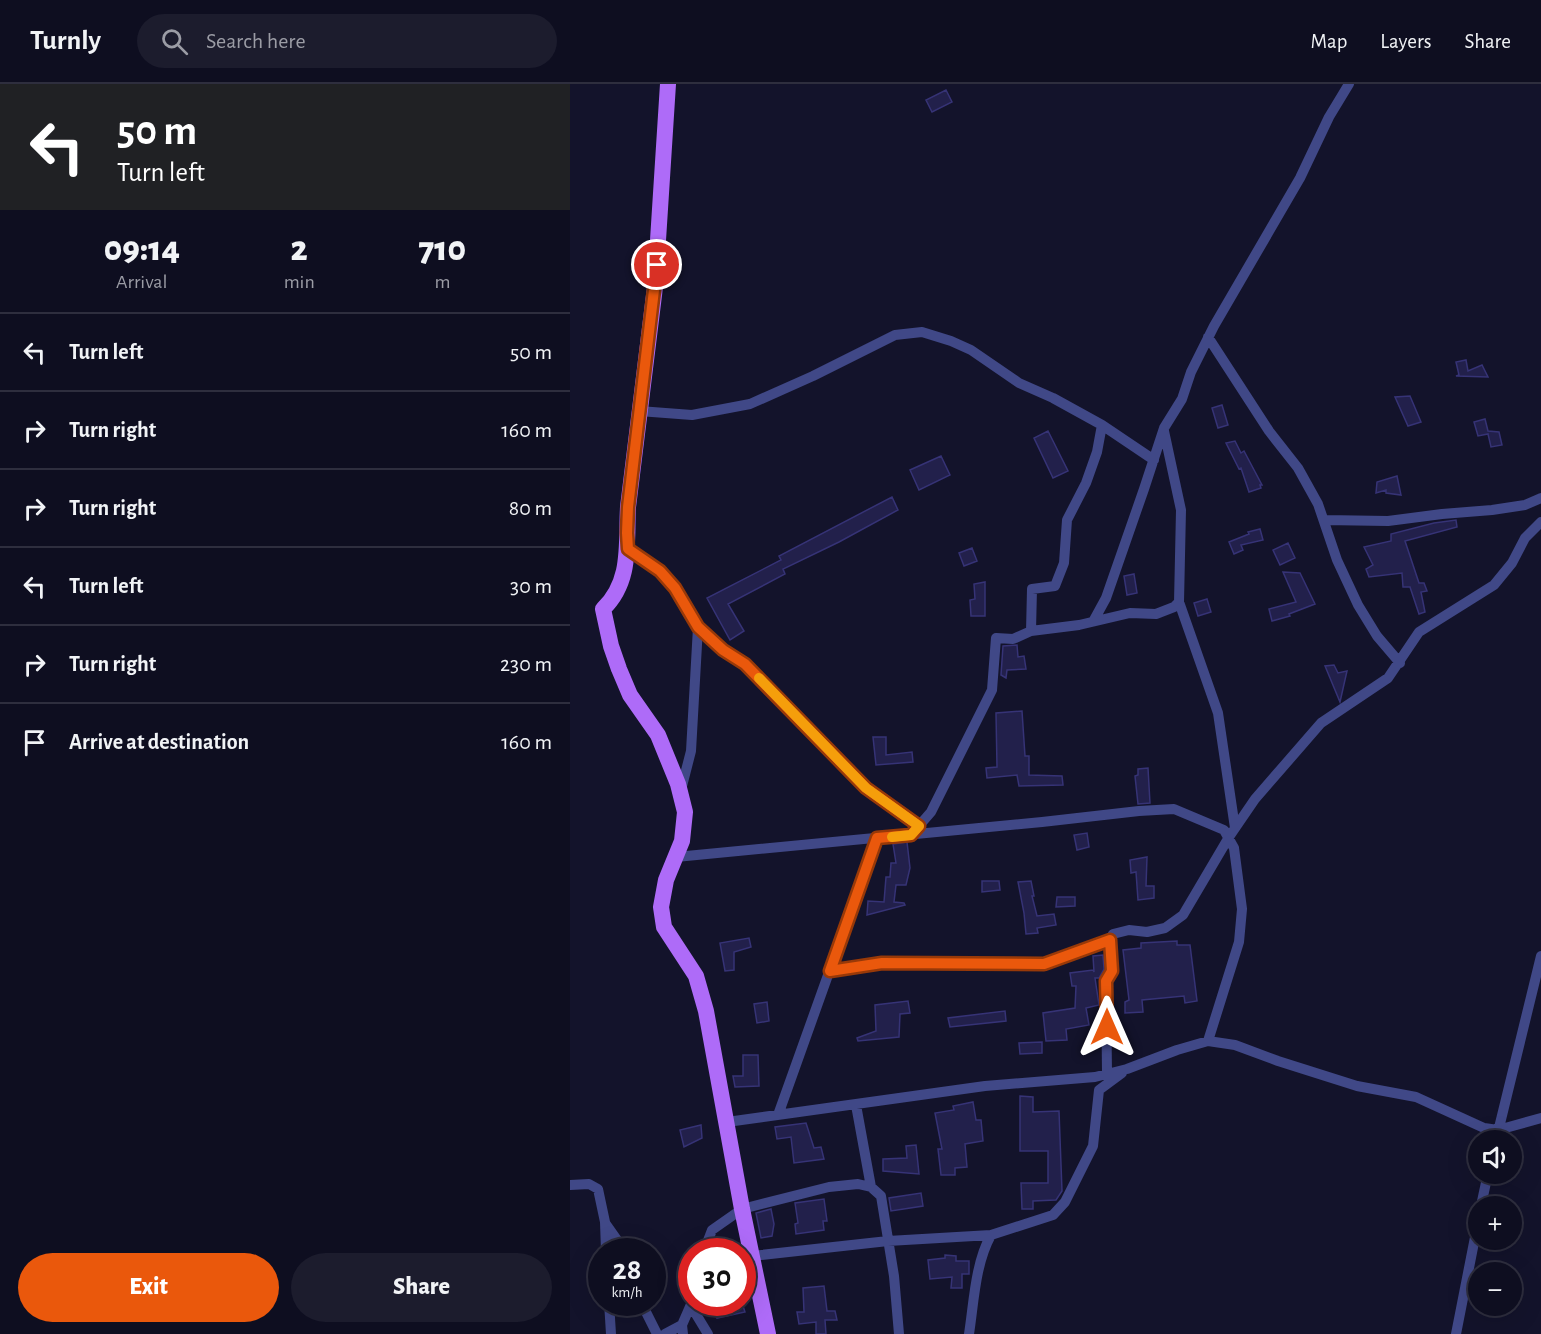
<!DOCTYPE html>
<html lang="en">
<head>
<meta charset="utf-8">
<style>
	:root { --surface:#0e0e20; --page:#1c1c2d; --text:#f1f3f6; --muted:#9b9ca5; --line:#2e2e3e; --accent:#ea580c }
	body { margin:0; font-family:"Alegreya Sans",sans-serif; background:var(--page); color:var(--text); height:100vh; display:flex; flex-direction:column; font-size:22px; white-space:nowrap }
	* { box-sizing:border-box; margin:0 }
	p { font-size:20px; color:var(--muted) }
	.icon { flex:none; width:33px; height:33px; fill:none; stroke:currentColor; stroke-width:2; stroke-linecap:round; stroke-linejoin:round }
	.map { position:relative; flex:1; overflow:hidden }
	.panel { display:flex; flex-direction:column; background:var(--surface); width:570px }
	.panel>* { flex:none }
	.hud { background:#202124; color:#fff; overflow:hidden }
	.fabs { position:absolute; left:898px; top:1046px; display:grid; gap:12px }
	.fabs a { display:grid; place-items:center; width:54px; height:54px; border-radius:50%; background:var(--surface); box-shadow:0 6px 24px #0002,0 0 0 2px var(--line); font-size:30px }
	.speed { position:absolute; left:18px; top:1154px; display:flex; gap:12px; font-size:30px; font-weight:700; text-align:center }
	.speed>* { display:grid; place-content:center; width:78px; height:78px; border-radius:50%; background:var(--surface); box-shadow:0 6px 24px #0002,0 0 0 2px var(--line); line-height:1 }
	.speed small { font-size:15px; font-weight:400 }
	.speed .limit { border:9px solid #d22; background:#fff; color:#111 }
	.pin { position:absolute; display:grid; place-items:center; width:51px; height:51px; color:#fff; margin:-26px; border:3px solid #fff; border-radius:50%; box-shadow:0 2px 6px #0007 }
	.me { position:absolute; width:66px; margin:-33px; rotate:0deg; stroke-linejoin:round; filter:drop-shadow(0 0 4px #0008) }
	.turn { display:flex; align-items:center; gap:21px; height:126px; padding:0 18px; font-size:27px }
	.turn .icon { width:78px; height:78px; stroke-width:2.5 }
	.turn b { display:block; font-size:42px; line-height:51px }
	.eta { display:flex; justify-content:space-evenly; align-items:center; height:102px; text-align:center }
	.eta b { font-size:36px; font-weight:800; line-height:42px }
	.cta { display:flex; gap:12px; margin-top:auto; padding:12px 18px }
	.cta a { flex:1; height:69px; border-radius:36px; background:var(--accent); color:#fff; font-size:24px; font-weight:800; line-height:69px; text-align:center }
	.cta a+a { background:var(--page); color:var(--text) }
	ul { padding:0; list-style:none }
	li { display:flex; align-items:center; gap:18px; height:78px; padding:0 18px; border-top:2px solid var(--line) }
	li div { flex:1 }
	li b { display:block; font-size:22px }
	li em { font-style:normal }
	header { display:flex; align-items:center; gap:36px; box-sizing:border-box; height:84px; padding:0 30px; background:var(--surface); border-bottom:2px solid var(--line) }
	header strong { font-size:28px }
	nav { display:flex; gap:33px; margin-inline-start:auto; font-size:21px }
	.search { width:420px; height:54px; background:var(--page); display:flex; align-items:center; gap:15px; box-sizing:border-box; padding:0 21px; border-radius:33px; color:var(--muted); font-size:22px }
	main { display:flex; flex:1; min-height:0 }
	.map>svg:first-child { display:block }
</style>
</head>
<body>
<header>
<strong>Turnly</strong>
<div class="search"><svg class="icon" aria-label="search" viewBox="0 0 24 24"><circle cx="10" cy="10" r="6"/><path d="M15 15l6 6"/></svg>Search here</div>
<nav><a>Map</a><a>Layers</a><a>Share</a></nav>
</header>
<main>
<section class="panel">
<div class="hud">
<div class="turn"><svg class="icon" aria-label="left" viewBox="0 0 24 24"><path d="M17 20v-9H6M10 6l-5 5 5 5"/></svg><div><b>50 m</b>Turn left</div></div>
</div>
<div class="eta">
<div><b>09:14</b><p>Arrival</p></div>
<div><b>2</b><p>min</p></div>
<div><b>710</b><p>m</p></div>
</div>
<ul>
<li><svg class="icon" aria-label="left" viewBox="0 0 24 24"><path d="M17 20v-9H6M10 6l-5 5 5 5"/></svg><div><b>Turn left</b></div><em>50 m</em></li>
<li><svg class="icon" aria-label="right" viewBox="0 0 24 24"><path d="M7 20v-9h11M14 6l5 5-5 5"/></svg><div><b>Turn right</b></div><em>160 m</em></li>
<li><svg class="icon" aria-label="right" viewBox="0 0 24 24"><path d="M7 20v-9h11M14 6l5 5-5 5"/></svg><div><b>Turn right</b></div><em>80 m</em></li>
<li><svg class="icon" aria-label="left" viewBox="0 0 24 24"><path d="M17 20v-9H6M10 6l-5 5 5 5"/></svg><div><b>Turn left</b></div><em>30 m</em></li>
<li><svg class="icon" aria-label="right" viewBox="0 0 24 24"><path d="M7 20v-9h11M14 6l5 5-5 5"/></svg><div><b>Turn right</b></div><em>230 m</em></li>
<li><svg class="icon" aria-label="arrive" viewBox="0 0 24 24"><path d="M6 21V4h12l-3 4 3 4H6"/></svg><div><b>Arrive at destination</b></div><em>160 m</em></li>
</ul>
<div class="cta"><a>Exit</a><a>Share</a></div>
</section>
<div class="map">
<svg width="971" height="1250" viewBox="0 0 971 1250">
	<rect width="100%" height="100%" fill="#13132b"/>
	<path fill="#22204b" stroke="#363376" stroke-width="1.5" d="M376,6L382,18L362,28L356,16Z
		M896,276L898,287L912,281L918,293L886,292L889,291L886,278Z
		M840,312L851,338L838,342L825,313Z
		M652,321L658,341L648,344L642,324Z
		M915,335L918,347L929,348L932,361L921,363L918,350L908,352L904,338Z
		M478,347L498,387L483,394L464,354Z
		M665,357L671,369L674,367L692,401H690L691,404L679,408L671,384L669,385L656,359Z
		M371,372L380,391L349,406L340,386Z
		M827,392L831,411L816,409V406L806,409L807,398Z
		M322,413L328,426L269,458L213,485L215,490L158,520L174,547L160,556L137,514L211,476L209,472Z
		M886,436L887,443L835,457L849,499H854L857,507L851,508L855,528L849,530L840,503H833L832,489L799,493L796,485L803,481L794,463L821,457V450L864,439Z
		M690,445L693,456L671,461L673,466L664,470L659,458L679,450L678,448Z
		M718,459L725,474L710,481L703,466Z
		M402,464L407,477L394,482L389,469Z
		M713,488L730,489L745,520L719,530L720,532L702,537L699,525L726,518Z
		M564,490L567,509L557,511L554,492Z
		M415,498V532H401L400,516L405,515L404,500Z
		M637,515L641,528L628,532L624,519Z
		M447,561L448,573L454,572L456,585L437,586L436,594L431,591L433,562Z
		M764,581L768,589L777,587L770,618L755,582Z
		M452,627L455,672H459V691L492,692L493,701L449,702L447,691L417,694L416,684L427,683L426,629Z
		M303,653H316V671L342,668L343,678L306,681Z
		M578,684L580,719L568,720L565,692L568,691V685Z
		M517,749L519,763L507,766L504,751Z
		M337,758L340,784L336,801H326L324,818L334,819L335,821L297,831L298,817L314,818L316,793H320L321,779H326L323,760Z
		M577,773L576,802H584V814L568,816L566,788L561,789L560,776Z
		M412,797H429L430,806L412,808Z
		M461,797L464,812H462L467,832L484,830L486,841L467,844L468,849L456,850L454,829L448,798Z
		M487,813H505V822L486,823Z
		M179,854L181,863L164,868V886L155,887L150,859Z
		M607,857V861H620L627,917L615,919L614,912L572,916L573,928L555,929V918L559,916L553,866L571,864V859Z
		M533,871L534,885L529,894H525L529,921L516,924L519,941L496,945L497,956L476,957L473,929L505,924L506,902H502L500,889L523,886L524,888L523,872Z
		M338,917L340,929L330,930L329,953L288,957L287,954L306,947L305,921Z
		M197,918L199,937L187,939L184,920Z
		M435,927L436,937L380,943L378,934Z
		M472,958V969L450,970L449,959Z
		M173,971H188L189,1002L165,1003L163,992H173Z
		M450,1012L463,1013V1028L489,1027L492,1107L486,1116L463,1117V1125H452L451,1099H478V1067H450Z
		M403,1018L406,1036H411L413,1057L395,1060L397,1083L385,1084V1091H371L368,1065H372L365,1029L384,1026L383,1022Z
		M236,1039L244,1064L251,1063L254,1075L224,1079L221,1053L207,1055L205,1043Z
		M131,1041L132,1054L114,1063L110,1046Z
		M346,1061L349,1090L313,1087V1075L337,1074L336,1062Z
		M351,1109L353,1122L321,1127L319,1114Z
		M254,1115L257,1137H253L254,1146L226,1150L225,1140L228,1139L225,1119Z
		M201,1125L204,1140L202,1152L191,1154L186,1129Z
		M375,1171L386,1172V1177H399V1190H392V1204H381L382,1193L360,1195L358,1176L375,1174Z
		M254,1202L257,1227H265L267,1236H255L256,1250H246V1238L229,1240L227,1228H234L233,1204Z
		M172,1219L175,1228L147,1234L145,1227Z"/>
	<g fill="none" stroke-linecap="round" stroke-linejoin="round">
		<path stroke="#404887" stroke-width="10" d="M638,253L699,347L728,384L748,420L767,476L788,521L807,552L830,579
			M69,327L122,331L180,320L243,292L325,251L352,248L381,257L401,266L449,299L483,314L532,341L584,376
			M594,347L611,426L609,518L648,629L665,744
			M754,436L818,437L872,430L922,426L955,421L971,414
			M58,465L90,487L105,504L128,543L153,566L175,580L296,704L349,742
			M524,536L536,514L574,405L594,344L612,315L621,288L644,242L730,94L759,33L779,0
			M461,547L462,505L485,502L494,479L497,436L516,399L527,368L532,341
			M111,706L121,667L128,543
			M341,751L361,728L422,606L426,554L443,555L461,547L509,541L560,529L586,530L604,523L609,518
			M106,773L472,738L569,727L604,725L654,746L664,764L672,825L669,858L638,957
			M259,887L312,879L474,880L540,856L543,850L559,846L577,848L595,844L613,831L659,753L685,715L751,639L818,594L849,548L924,501L942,479L955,454L971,438
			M537,990L536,897L542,887L540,856
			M286,1021L301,1103
			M208,1031L307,754
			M157,1038L415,1002L525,993L557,985L607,966L638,957L665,961L708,977L787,1002L846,1013L914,1044L928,1046L971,1034
			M926,1056L971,872
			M0,1101L19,1100L28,1105L35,1138L36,1167
			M911,1122L918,1089
			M35,1139L47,1156L51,1167
			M134,1167L142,1146L172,1125L259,1103L288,1100L301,1103L311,1112L324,1192L329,1250
			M182,1172L318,1157L421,1151
			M39,1218L41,1250
			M71,1218L87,1250
			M121,1222L138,1250
			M95,1250L112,1241
			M113,1250L112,1241L122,1218
			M399,1250C404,1218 405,1180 421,1151L483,1131L495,1118L523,1062L529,1006L552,989
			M886,1250L909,1133"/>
		<path stroke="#ae6bf8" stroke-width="16" d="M98,0L85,203L58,423C56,460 62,497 33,525L41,562L49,585L60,611L88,651L108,700L115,728L112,757L96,796L91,823L94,843L126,892L136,927L172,1125L198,1250"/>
	</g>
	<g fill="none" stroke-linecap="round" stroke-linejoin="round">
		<g stroke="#983908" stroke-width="15">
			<path id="route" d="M87,181L58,423L57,449L58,465L90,487L105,504L128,543L153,566L175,580L296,704L349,742L341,751L307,754L260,887L312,879L474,880L540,856L542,887L536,897L537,943"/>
		</g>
		<use href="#route" stroke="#ea580c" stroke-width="10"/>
		<path stroke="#f59e0b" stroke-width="10" d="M189,594L296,704L349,742L341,751L322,753"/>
	</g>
</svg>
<div class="fabs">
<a><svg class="icon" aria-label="sound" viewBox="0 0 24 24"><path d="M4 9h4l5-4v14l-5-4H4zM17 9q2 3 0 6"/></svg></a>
<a>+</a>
<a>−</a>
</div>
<div class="speed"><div>28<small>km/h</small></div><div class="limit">30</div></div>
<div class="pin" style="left:87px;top:181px;background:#d93025"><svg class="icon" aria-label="arrive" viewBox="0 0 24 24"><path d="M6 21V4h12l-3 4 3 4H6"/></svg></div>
<svg class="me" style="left:537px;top:943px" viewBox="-20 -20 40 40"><path d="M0-17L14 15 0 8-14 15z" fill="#ea580c" stroke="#fff" stroke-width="4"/></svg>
</div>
</main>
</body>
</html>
